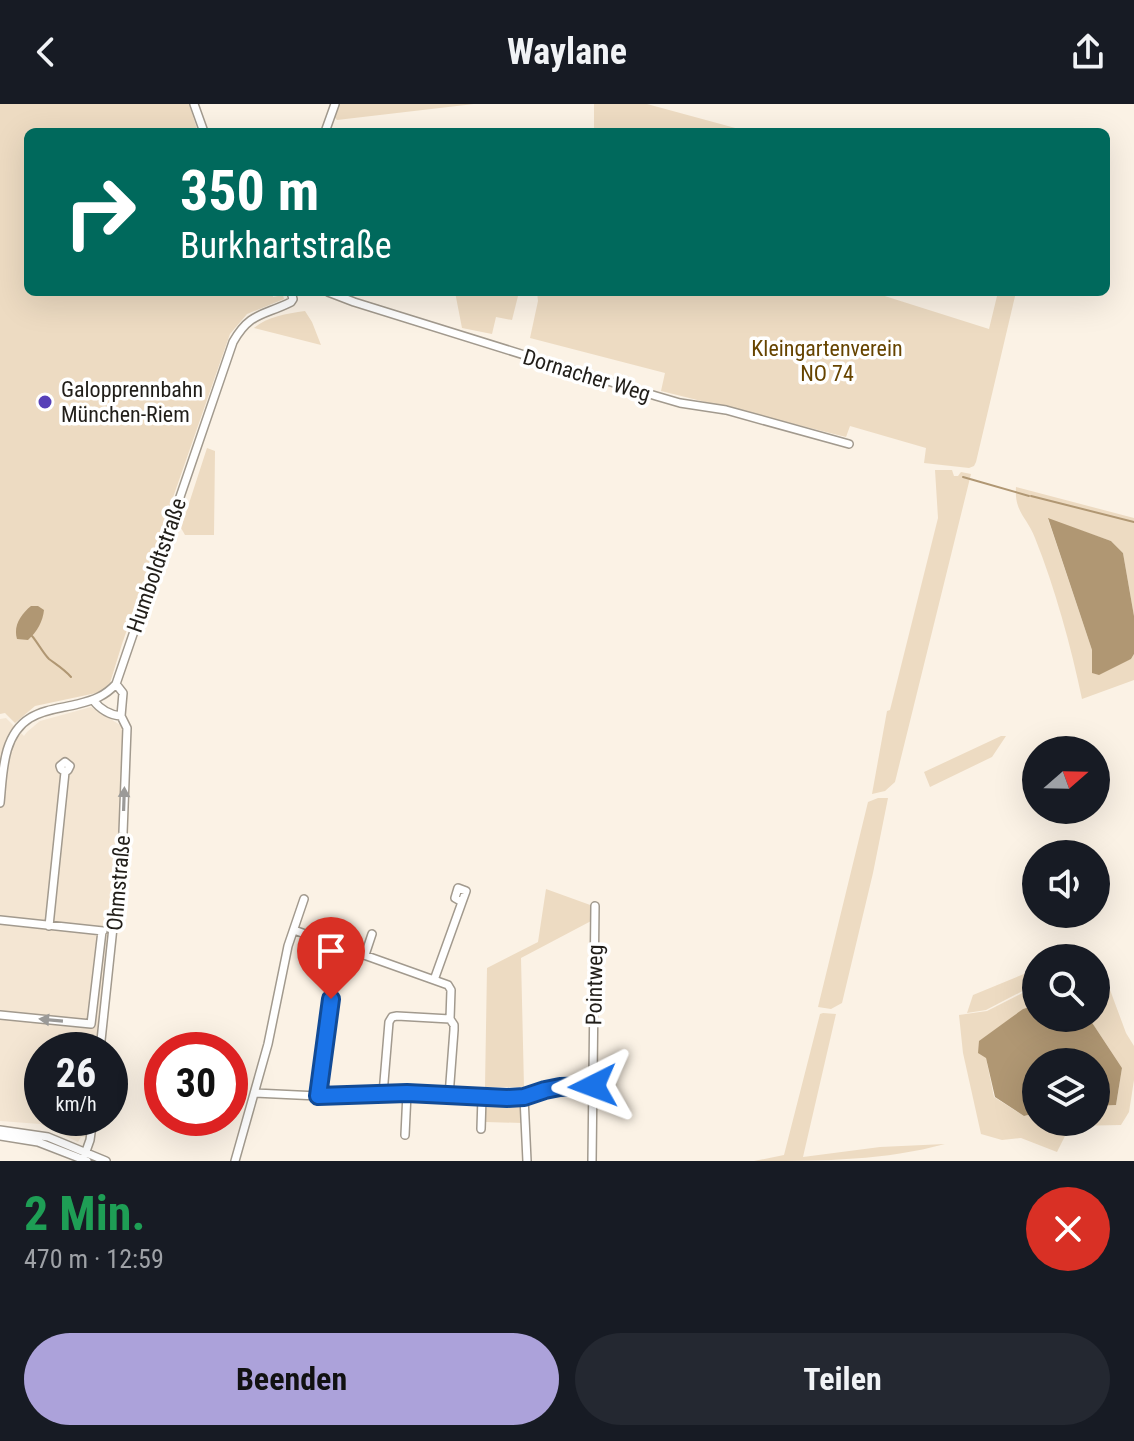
<!DOCTYPE html>
<html lang="de">
<head>
<meta charset="utf-8">
<style>
	:root { --surface:#171b24; --page:#242831; --text:#f1f3f6; --muted:#9ea1a6; --accent:#aca2da }
	body { margin:0; font-family:"Roboto Condensed",sans-serif; background:var(--page); color:var(--text); height:100vh; display:flex; flex-direction:column; font-size:30px; white-space:nowrap }
	* { box-sizing:border-box; margin:0 }
	p { font-size:26px; color:var(--muted) }
	.icon { flex:none; width:44px; height:44px; fill:none; stroke:currentColor; stroke-width:2; stroke-linecap:round; stroke-linejoin:round }
	.map { position:relative; height:1057px; overflow:hidden }
	.panel { display:flex; flex-direction:column; background:var(--surface); flex:1 }
	.panel>* { flex:none }
	.top-card { position:absolute; left:24px; top:24px; width:1086px; height:168px; border-radius:12px; box-shadow:0 8px 32px #0002; background:#00695c; color:#fff; overflow:hidden }
	.needle { width:52px; rotate:70deg }
	.buttons { position:absolute; left:1022px; top:632px; display:grid; gap:16px }
	.buttons a { display:grid; place-items:center; width:88px; height:88px; border-radius:50%; background:var(--surface); box-shadow:0 8px 32px #0002; font-size:40px }
	.speed { position:absolute; left:24px; top:928px; display:flex; gap:16px; font-size:40px; font-weight:700; text-align:center }
	.speed>* { display:grid; place-content:center; width:104px; height:104px; border-radius:50%; background:var(--surface); box-shadow:0 8px 32px #0002; line-height:1 }
	.speed small { font-size:20px; font-weight:400 }
	.speed .limit { border:12px solid #d22; background:#fff; color:#111 }
	.pin { position:absolute; display:grid; place-items:center; width:68px; height:68px; color:#fff; margin:-82px -34px; border-radius:50% 50% 50% 0; rotate:-45deg; box-shadow:0 0 8px #0007 }
	.pin .icon { rotate:45deg }
	.me { position:absolute; width:88px; margin:-44px; rotate:267deg; stroke-linejoin:round; filter:drop-shadow(0 0 6px #0008) }
	.turn { display:flex; align-items:center; gap:28px; height:168px; padding:0 24px; font-size:36px }
	.turn .icon { width:104px; height:104px; stroke-width:2.5 }
	.turn b { display:block; font-size:56px; line-height:68px }
	.round { display:grid; place-items:center; flex:none; width:84px; height:84px; border-radius:42px; background:var(--page) }
	.overview { display:flex; align-items:center; justify-content:space-between; height:136px; padding:0 24px }
	h1 { font-size:48px; font-weight:700; line-height:60px; color:#1e9e55 }
	.primary-button { display:flex; gap:16px; margin-top:auto; padding:16px 24px }
	.primary-button a { flex:1; height:92px; border-radius:48px; background:var(--accent); color:#111; font-size:32px; font-weight:700; line-height:92px; text-align:center }
	.primary-button a+a { background:var(--page); color:var(--text) }
	header { display:flex; justify-content:space-between; align-items:center; height:104px; padding:0 24px; background:var(--surface); font-size:36px; font-weight:700 }
	.map>svg:first-child { display:block }
</style>
</head>
<body>
<header><svg class="icon" aria-label="back" viewBox="0 0 24 24"><path d="M15 5l-7 7 7 7"/></svg>Waylane<svg class="icon" aria-label="share" viewBox="0 0 24 24"><path d="M12 15V3M7 8l5-5 5 5M5 13v7h14v-7"/></svg></header>
<div class="map">
<svg width="1134" height="1057" viewBox="0 0 1134 1057">
	<rect width="100%" height="100%" fill="#fbf2e5"/>
	<path fill="#f4e6d3" d="M91,603L125,624L122,697L97,946H42V1014H89L87,1033H81L78,1038L40,1020L0,1017V615L6,614L24,632L27,628L40,617Z"/>
	<path fill="#eddbc2" d="M0,0H189L198,28H28V188H272L273,193L283,191L284,195L247,210L230,230L122,540L110,579L101,588L35,602L15,619L5,609L0,610Z
		M337,0H474L337,16L333,12Z
		M594,0H647L750,28H594Z
		M455,188H519L512,216L496,213L492,230L462,224Z
		M537,188H872L989,225L998,188H1016L976,358L974,362L969,364L924,359L926,344L850,322L846,333L661,287L665,269L530,234L538,197Z
		M305,207L312,218L321,241L254,224C268,212 286,210 305,207Z
		M207,344L215,347L214,431H185L181,424Z
		M935,366H952L954,372H958L961,368L971,370L895,678L885,687L872,690L887,607L890,606L938,414Z
		M1016,383L1134,414V512L1123,449L1111,437L1048,415L1092,546V569L1131,555L1134,550V576L1082,595C1071,542 1055,484 1035,434C1027,413 1014,408 1016,383Z
		M1001,632H1006L992,653L930,683L924,668Z
		M878,694H888L873,769L842,899L831,905L818,903L868,698Z
		M546,785L593,802V816L521,854L524,983H485L487,864L538,838Z
		M1096,860L1106,875L1126,929L1134,942V976L1129,1008L1121,1021L1072,1022L1068,1026L1057,1048L1021,1034L1002,1036L981,1030L963,949L959,911L987,907L1036,882V901L1023,905L986,954L994,993L1024,1012L1036,1009V1018H1096V1002L1116,1001L1122,964L1089,914H1096Z
		M1036,865V880L986,906L967,909L973,891Z
		M823,909L836,910L803,1053L880,1043L945,1040C883,1057 818,1057 754,1057L784,1051L820,910Z
		M521,998L522,1019L486,1018V1000H508Z"/>
	<path fill="#b09773" d="M1048,414L1111,437L1123,449L1134,512V550L1131,555L1099,571L1092,569V546Z
		M31,502H38L44,506C43,517 37,528 28,536L17,535C13,522 21,510 31,502Z
		M1036,901V914H1089L1122,964L1116,1001L1096,1002V958H1036V1009L1024,1012L995,993L986,954L978,949L979,937L1023,905Z"/>
	<g fill="none" stroke-linecap="round" stroke-linejoin="round">
		<path stroke="#b09773" stroke-width="2" d="M963,373L1029,392
			M1031,392L1134,418
			M32,532C38,539 43,549 49,555C57,561 64,565 71,573"/>
		<g stroke="#a29a8e" stroke-width="10">
			<path id="minor" d="M194,0L204,28
				M325,28L335,0
				M328,188L354,198L656,292L680,299L726,306L849,340
				M93,596C100,605 109,611 121,612
				M0,699C3,670 2,631 30,614C44,605 63,604 78,600C94,596 105,592 116,580L233,238C250,208 263,212 291,198L293,195L291,188
				M0,816L103,827
				M49,822L65,668L61,665L60,662L65,658L70,662L68,666L65,668
				M294,826L448,881L451,886L450,915
				M365,851L372,830
				M434,876L466,787L458,784L455,794L462,798
				M0,911L91,920L102,827
				M100,946L123,729L127,624L121,612L123,589L116,580
				M255,989L318,992L414,990L507,994L524,993L545,986L560,983L593,982
				M383,990L389,918L392,913L397,912L450,915L454,921V926L449,992
				M318,992L331,895
				M524,993L527,1057
				M481,1025L482,993
				M0,1026L48,1033L106,1057
				M405,1031L407,989
				M0,1032L38,1038L87,1057
				M85,1050L90,1036L93,1014
				M235,1057L268,940L288,842L304,795
				M592,1057L595,802"/>
		</g>
		<use href="#minor" stroke="#fff" stroke-width="7"/>
	</g>
	<defs><path id="oneway-solid" d="M-6-.8H1V-3.2L6.5 0L1 3.2V.8H-6Z" transform="scale(2)"/></defs>
	<g fill="#9b9a98">
		<use href="#oneway-solid" transform="translate(124 695) rotate(-88)"/>
		<use href="#oneway-solid" transform="translate(51 916) rotate(-175)"/>
	</g>
	<g fill="none" stroke-linecap="round" stroke-linejoin="round">
		<g stroke="#114b97" stroke-width="20">
			<path id="route" d="M331,895L318,992L407,989L507,994L524,993L545,986L560,983L593,982"/>
		</g>
		<use href="#route" stroke="#1a73e8" stroke-width="14"/>
	</g>
	<circle fill="#5740b8" stroke="#fff" stroke-width="3" cx="45" cy="298" r="8"/>
	<g text-anchor="middle" stroke-width="7" stroke-linejoin="round" paint-order="stroke">
		<g font-size="22" fill="#640" stroke="#fff">
			<text x="827" y="252">Kleingartenverein<tspan x="827" dy="25">NO 74</tspan></text>
		</g>
		<g font-size="22" fill="#211e19" stroke="#fff">
			<text transform="translate(587 271) rotate(17)" y="8">Dornacher Weg</text>
			<text transform="translate(156 461) rotate(-71)" y="8">Humboldtstraße</text>
			<text transform="translate(118 779) rotate(-85)" y="8">Ohmstraße</text>
			<text transform="translate(594 881) rotate(-89)" y="8">Pointweg</text>
		</g>
		<g font-size="22" fill="#211e19" stroke="#fff" text-anchor="start">
			<text x="61" y="293">Galopprennbahn<tspan x="61" dy="25">München-Riem</tspan></text>
		</g>
	</g>
</svg>
<div class="buttons">
<a><svg class="needle" viewBox="-14 -14 28 28"><path d="M0-13l5 13h-10z" fill="#e53935"/><path d="M0 13l5-13h-10z" fill="#9ea1a6"/></svg></a>
<a><svg class="icon" aria-label="sound" viewBox="0 0 24 24"><path d="M4 9h4l5-4v14l-5-4H4zM17 9q2 3 0 6"/></svg></a>
<a><svg class="icon" aria-label="search" viewBox="0 0 24 24"><circle cx="10" cy="10" r="6"/><path d="M15 15l6 6"/></svg></a>
<a><svg class="icon" aria-label="layers" viewBox="0 0 24 24"><path d="M12 4l9 5-9 5-9-5zM3 14l9 5 9-5"/></svg></a>
</div>
<div class="speed"><div>26<small>km/h</small></div><div class="limit">30</div></div>
<div class="pin" style="left:331px;top:895px;background:#d93025"><svg class="icon" aria-label="arrive" viewBox="0 0 24 24"><path d="M6 21V4h12l-3 4 3 4H6"/></svg></div>
<svg class="me" style="left:593px;top:982px" viewBox="-20 -20 40 40"><path d="M0-17L14 15 0 8-14 15z" fill="#1a73e8" stroke="#fff" stroke-width="4"/></svg>
<div class="top-card">
<div class="turn"><svg class="icon" aria-label="right" viewBox="0 0 24 24"><path d="M7 20v-9h11M14 6l5 5-5 5"/></svg><div><b>350 m</b>Burkhartstraße</div></div>
</div>
</div>
<section class="panel">
<div class="overview"><div><h1>2 Min.</h1><p>470 m · 12:59</p></div><a class="round" style="background:#d93025;color:#fff"><svg class="icon" aria-label="close" viewBox="0 0 24 24"><path d="M6 6l12 12M18 6L6 18"/></svg></a></div>
<div class="primary-button"><a>Beenden</a><a>Teilen</a></div>
</section>
</body>
</html>
